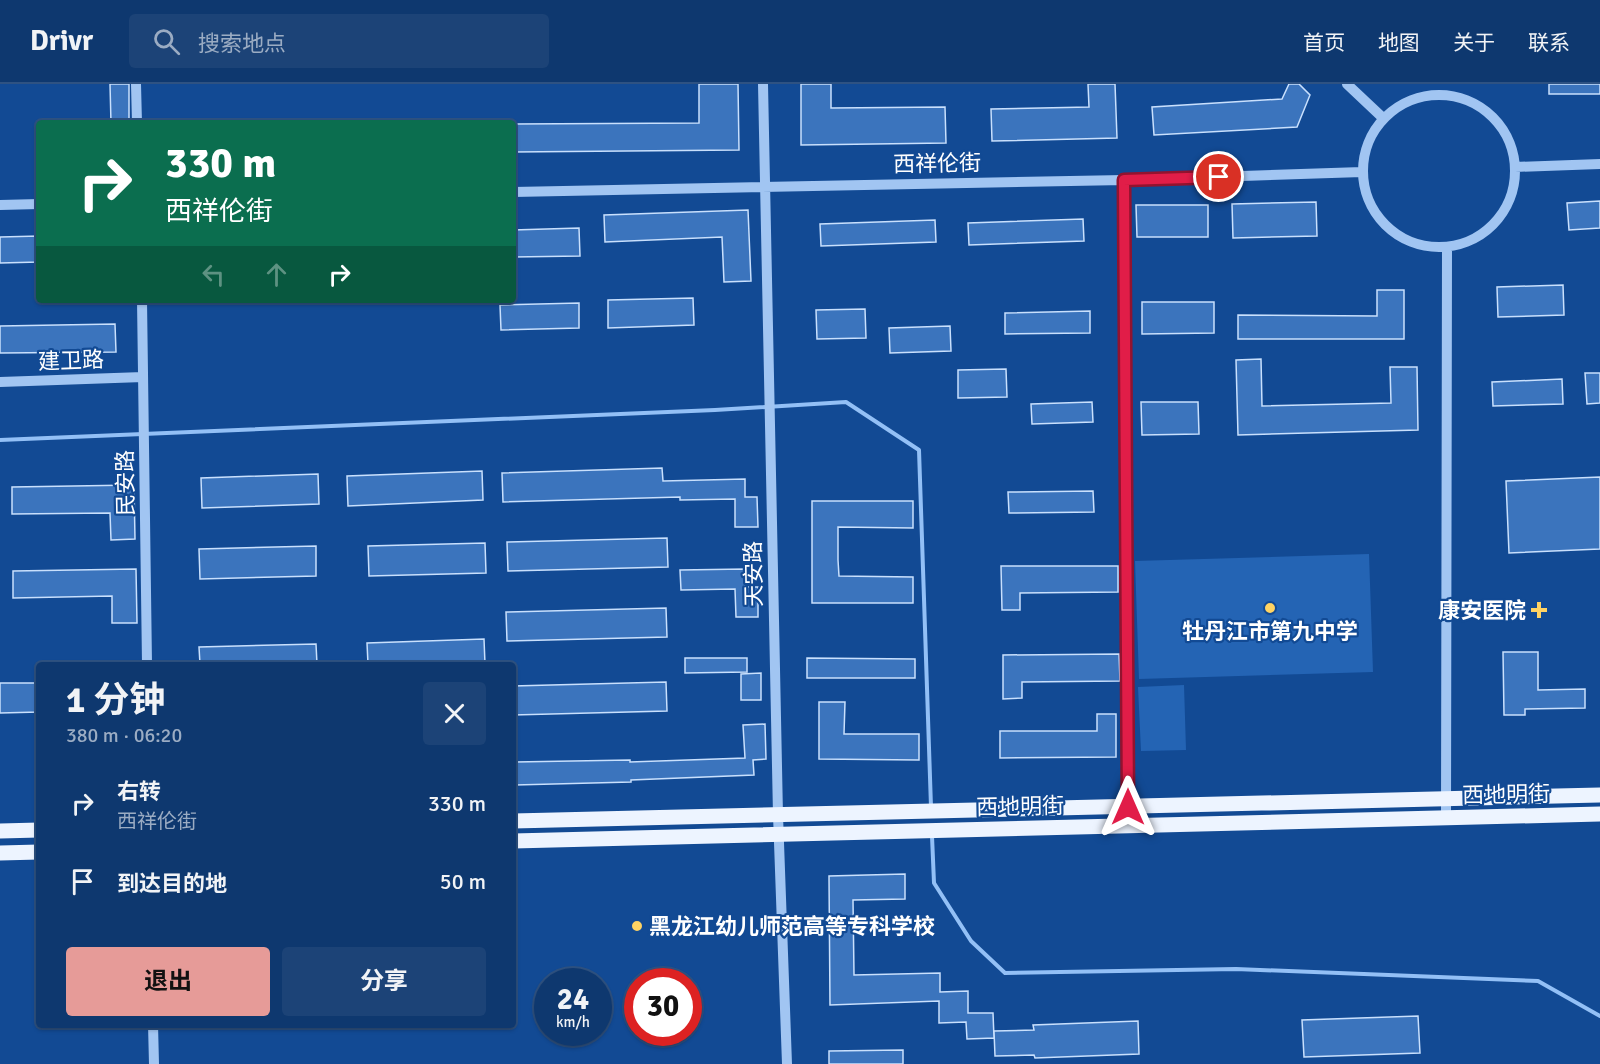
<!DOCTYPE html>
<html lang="zh">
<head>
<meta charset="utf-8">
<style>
	:root { --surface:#0e386f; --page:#1c4377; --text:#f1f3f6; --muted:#9bacc3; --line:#2e5282; --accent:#e69b98 }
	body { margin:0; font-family:Signika,"Noto Sans SC",sans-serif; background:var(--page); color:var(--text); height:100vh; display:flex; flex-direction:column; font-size:22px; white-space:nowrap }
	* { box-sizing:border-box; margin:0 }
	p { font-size:20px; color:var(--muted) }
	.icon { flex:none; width:33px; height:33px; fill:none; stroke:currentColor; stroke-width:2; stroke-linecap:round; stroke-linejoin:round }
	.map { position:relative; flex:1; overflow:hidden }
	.sheet { position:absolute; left:36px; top:578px; width:480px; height:366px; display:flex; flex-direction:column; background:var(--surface); border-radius:6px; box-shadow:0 2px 4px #0004,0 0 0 2px var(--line) }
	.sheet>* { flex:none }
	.banner { position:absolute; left:36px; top:36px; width:480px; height:183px; border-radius:6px; box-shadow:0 2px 4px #0004,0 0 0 2px var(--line); background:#0b6e4f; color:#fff; overflow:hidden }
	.speed { position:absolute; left:534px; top:884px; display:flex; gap:12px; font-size:30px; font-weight:700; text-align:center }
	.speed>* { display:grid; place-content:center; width:78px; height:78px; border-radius:50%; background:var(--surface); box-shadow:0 2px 4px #0004,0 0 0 2px var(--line); line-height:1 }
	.speed small { font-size:15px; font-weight:400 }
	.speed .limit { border:9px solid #d22; background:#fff; color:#111 }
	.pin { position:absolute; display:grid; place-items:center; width:51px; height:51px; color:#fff; margin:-26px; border:3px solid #fff; border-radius:50%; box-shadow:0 2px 6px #0007 }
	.me { position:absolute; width:66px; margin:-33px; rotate:0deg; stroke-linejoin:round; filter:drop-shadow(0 0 4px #0008) }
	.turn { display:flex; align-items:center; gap:21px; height:126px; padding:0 30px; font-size:27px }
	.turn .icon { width:78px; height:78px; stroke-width:2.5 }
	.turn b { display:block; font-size:42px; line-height:51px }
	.lanes { display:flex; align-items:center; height:57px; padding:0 30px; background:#0003; justify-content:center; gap:30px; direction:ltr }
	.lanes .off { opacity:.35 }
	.round { display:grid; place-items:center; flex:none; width:63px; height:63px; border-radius:6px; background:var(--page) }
	.headline { display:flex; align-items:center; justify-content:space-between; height:102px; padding:0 30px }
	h1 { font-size:36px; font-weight:700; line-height:45px }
	.button { display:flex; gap:12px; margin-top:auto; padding:12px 30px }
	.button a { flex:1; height:69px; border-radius:6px; background:var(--accent); color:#111; font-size:24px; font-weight:700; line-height:69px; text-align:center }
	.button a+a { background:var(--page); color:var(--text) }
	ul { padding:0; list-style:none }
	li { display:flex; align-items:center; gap:18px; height:78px; padding:0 30px }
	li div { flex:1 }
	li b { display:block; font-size:22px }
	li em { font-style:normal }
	header { display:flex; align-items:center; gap:36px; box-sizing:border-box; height:84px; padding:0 30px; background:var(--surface); border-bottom:2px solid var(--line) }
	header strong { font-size:28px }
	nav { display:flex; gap:33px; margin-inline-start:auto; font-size:21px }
	.search { width:420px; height:54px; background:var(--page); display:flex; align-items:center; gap:15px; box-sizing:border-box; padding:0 21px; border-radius:6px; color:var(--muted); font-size:22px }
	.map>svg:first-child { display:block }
</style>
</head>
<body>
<header>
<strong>Drivr</strong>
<div class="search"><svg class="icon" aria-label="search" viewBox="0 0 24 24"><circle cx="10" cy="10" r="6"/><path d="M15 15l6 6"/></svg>搜索地点</div>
<nav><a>首页</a><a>地图</a><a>关于</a><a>联系</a></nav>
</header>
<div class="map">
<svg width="1600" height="980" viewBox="0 0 1600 980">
	<rect width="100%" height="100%" fill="#124a94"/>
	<path fill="#2464b4" d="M1369,470L1373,588L1139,595L1135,477Z
		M1184,601L1186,666L1141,667L1138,603Z"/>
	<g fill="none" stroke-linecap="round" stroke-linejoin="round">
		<path stroke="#93c0f6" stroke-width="4" d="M0,356L715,326L846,318L919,366L931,723
			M932,752L934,799L971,857L1005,889L1236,885L1538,897L1600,932"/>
	</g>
	<path fill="#3b74bd" stroke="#c9e0fd" stroke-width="1.5" d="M110,0H129V39H111Z
		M699,0H738L739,66L513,68V40L699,39Z
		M801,0H831V24L945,23L946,59L801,61Z
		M1088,0H1115L1117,54L992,57L991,25L1089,23Z
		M1289,0H1299L1310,11L1297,43L1154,51L1152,23L1282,15Z
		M1549,0H1600V10H1549Z
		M1600,117V144L1569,146L1567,119Z
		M1316,118L1317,152L1233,154L1232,120Z
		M1136,121H1208V153H1137Z
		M748,126L751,197L724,198L722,153L605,158L604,131Z
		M1083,135L1084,157L969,161L968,139Z
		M935,136L936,158L821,162L820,140Z
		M579,144L580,172L513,173V146Z
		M39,152V178L0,179V153Z
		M1563,201L1564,231L1498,233L1497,203Z
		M1377,206H1404V255H1238V231L1377,232Z
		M693,214L694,241L608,244V216Z
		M1142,218H1214V249L1142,250Z
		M579,219V244L501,246L500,221Z
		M865,225L866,254L817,255L816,226Z
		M1090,227V249L1005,250V229Z
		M115,240L116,268L0,269V242Z
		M950,242L951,267L890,269L889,244Z
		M1261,275L1262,322L1391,319L1390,283H1417L1418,346L1238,351L1236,276Z
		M1006,285L1007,313L958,314V286Z
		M1585,289H1600V319L1587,320Z
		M1562,295L1563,320L1493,322L1492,298Z
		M1092,318L1093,338L1032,340L1031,320Z
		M1141,318H1198L1199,350L1142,351Z
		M662,384L663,397L745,395V413H757L758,443H735V415L680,416V413L503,418L502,389Z
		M482,387L483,416L348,422L347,392Z
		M318,390L319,420L202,424L201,394Z
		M1600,393V465L1509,469L1506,397Z
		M134,401L135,455L111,456L110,429L12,430V403Z
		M1093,407L1094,428L1009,429L1008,408Z
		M812,417H913V444L838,443V476L839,492L913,493V519H812Z
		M667,454L668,483L508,487L507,458Z
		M485,459L486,489L369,492L368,462Z
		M316,462V492L200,495L199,465Z
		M1001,482H1118V508L1020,509V526H1002Z
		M136,485L137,539H112V512L13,514V487Z
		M745,485V503H758V533H736L735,505L681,506L680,486Z
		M666,524L667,553L507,557L506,528Z
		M484,555L485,580H368L367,559Z
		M316,560L317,580H200L199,563Z
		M1503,568H1538V606L1585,605V624L1525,625V631H1504Z
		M1119,570L1120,597L1022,598V614L1003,615V571Z
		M685,574H747V588L685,589Z
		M807,574L915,575V594H807Z
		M761,589V616H741V590Z
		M666,598L667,627L513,631V602Z
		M0,599H39V628L0,629Z
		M819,618H845L844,650H919V676L819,675Z
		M1097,630H1116V673L1000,674V647H1097Z
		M765,640L766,675L753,676L754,691L631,696V698L515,701V678L630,676V678L745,674L743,641Z
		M905,790V815L853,816L854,891L940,889V908L968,907V929H993L994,954L967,955L966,938L939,939V917L830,921L829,792Z
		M1418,932L1420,969L1304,973L1302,936Z
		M1138,937L1139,970L1035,974L1034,971L995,972L994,947L1034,946L1033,941Z
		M903,966V980H829V967Z"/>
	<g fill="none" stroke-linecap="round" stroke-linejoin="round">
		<path stroke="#a1c5f2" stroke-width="10" d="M136,0L137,39
			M763,0L778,731L787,980
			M1347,0L1383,34
			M1363 87a76 76 0 1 1 152 0a76 76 0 1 1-152 0Z
			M1515,83L1600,80
			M1124,96L1128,723
			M513,108L1124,96L1362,88
			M0,121L39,120
			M142,216L147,580
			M0,298L143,293
			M1446,734L1447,164
			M153,940L154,980"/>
		<path stroke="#edf4ff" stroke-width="15" d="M513,737L1600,711
			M0,747L39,746
			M513,757L1600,730
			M0,769L39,768"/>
	</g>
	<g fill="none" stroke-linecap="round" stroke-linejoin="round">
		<g stroke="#92132f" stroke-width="15">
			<path id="route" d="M1128,723L1124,96L1219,93"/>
		</g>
		<use href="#route" stroke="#e11d48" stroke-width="10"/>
	</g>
	<g fill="#ffd363" stroke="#124a94" stroke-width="2">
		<circle cx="1270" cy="524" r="6"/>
		<path d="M1536 517h6v6h6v6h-6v6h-6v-6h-6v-6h6z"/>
		<circle cx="637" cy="842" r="6"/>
	</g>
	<g text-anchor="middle" stroke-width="4.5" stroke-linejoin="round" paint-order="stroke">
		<g font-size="22" fill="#fff" stroke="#124a94">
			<text transform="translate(937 79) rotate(-1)" y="8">西祥伦街</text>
			<text transform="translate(71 276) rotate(-2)" y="8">建卫路</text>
			<text transform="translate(125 399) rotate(-91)" y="8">民安路</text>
			<text transform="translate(753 490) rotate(-91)" y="8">天安路</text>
			<text transform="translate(1506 710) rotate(-1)" y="8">西地明街</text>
			<text transform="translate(1020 722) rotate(-1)" y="8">西地明街</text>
		</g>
		<g font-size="22" font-weight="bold" fill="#fff" stroke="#124a94" text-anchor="end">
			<text x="1526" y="534">康安医院</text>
			<text x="1270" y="555" text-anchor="middle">牡丹江市第九中学</text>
			<text x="649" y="850" text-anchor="start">黑龙江幼儿师范高等专科学校</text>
		</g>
	</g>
</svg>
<div class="speed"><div>24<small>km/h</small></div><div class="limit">30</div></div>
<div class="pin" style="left:1219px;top:93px;background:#d93025"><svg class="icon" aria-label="arrive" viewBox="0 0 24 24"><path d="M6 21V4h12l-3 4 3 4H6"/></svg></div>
<svg class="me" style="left:1128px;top:723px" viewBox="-20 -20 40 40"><path d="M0-17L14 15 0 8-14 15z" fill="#e11d48" stroke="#fff" stroke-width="4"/></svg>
<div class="banner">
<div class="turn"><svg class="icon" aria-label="right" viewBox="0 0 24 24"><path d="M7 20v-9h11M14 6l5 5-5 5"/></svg><div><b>330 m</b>西祥伦街</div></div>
<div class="lanes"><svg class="icon off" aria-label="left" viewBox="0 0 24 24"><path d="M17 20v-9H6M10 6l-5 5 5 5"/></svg><svg class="icon off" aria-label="ahead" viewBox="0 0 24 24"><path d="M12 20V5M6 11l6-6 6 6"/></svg><svg class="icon" aria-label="right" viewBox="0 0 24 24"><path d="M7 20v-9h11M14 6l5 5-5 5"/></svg></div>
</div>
<section class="sheet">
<div class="headline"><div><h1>1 分钟</h1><p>380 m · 06:20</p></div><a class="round"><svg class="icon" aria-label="close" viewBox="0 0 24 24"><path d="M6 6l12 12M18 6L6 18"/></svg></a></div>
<ul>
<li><svg class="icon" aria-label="right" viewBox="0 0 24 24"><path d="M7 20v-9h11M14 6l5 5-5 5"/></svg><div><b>右转</b><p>西祥伦街</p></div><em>330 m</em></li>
<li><svg class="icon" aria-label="arrive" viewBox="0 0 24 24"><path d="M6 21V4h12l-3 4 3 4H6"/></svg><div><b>到达目的地</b></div><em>50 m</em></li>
</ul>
<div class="button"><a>退出</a><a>分享</a></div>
</section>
</div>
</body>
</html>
